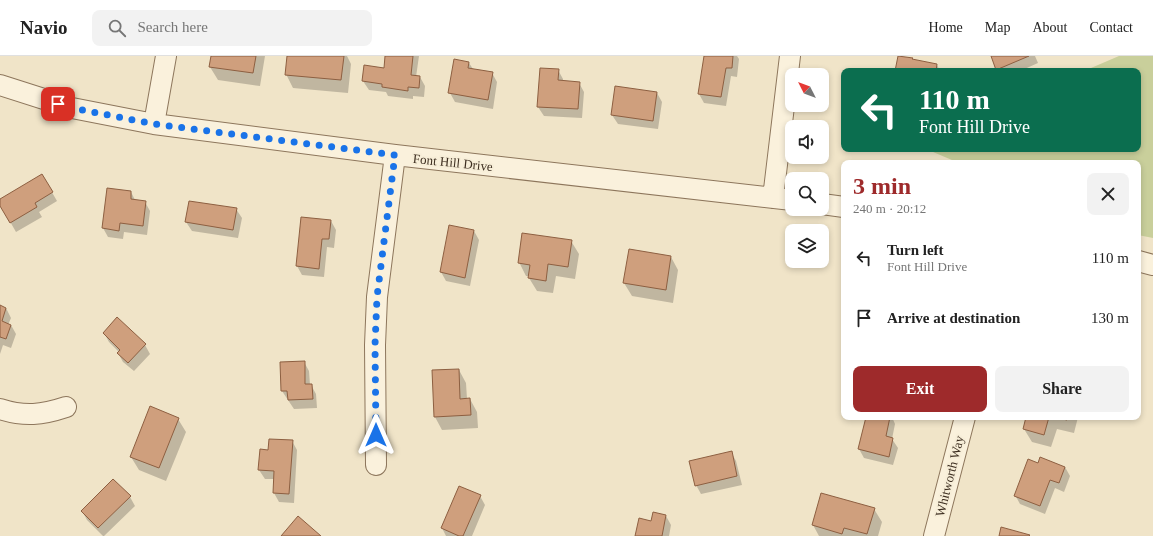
<!DOCTYPE html>
<html lang="en">
<head>
<meta charset="utf-8">
<style>
	:root { --surface:#fff; --page:#f2f2f2; --text:#222; --muted:#767676; --line:#e0e0e0; --accent:#9e2a2b }
	body { margin:0; font-family:Georgia,serif; background:var(--page); color:var(--text); height:100vh; display:flex; flex-direction:column; font-size:15px; white-space:nowrap }
	* { box-sizing:border-box; margin:0 }
	p { font-size:13px; color:var(--muted) }
	.icon { flex:none; width:22px; height:22px; fill:none; stroke:currentColor; stroke-width:2; stroke-linecap:round; stroke-linejoin:round }
	.map { position:relative; flex:1; overflow:hidden }
	.panel { position:absolute; left:841px; top:104px; width:300px; height:260px; display:flex; flex-direction:column; background:var(--surface); border-radius:8px; box-shadow:0 2px 6px #0003 }
	.panel>* { flex:none }
	.banner { position:absolute; left:841px; top:12px; width:300px; height:84px; border-radius:8px; box-shadow:0 2px 6px #0003; background:#0b6e4f; color:#fff; overflow:hidden }
	.needle { width:26px; rotate:312deg }
	.fabs { position:absolute; left:785px; top:12px; display:grid; gap:8px }
	.fabs a { display:grid; place-items:center; width:44px; height:44px; border-radius:8px; background:var(--surface); box-shadow:0 2px 6px #0003; font-size:20px }
	.pin { position:absolute; display:grid; place-items:center; width:34px; height:34px; color:#fff; margin:-17px; border-radius:8px; box-shadow:0 2px 6px #0006 }
	.me { position:absolute; width:44px; margin:-22px; rotate:0deg; stroke-linejoin:round; filter:drop-shadow(0 0 3px #0008) }
	.turn { display:flex; align-items:center; gap:14px; height:84px; padding:0 12px; font-size:18px }
	.turn .icon { width:52px; height:52px; stroke-width:2.5 }
	.turn b { display:block; font-size:28px; line-height:34px }
	.round { display:grid; place-items:center; flex:none; width:42px; height:42px; border-radius:8px; background:var(--page) }
	.headline { display:flex; align-items:center; justify-content:space-between; height:68px; padding:0 12px }
	h1 { font-size:24px; font-weight:700; line-height:30px; color:var(--accent) }
	.cta { display:flex; gap:8px; margin-top:auto; padding:8px 12px }
	.cta a { flex:1; height:46px; border-radius:8px; background:var(--accent); color:#fff; font-size:16px; font-weight:700; line-height:46px; text-align:center }
	.cta a+a { background:var(--page); color:var(--text) }
	ul { padding:0; list-style:none }
	li { display:flex; align-items:center; gap:12px; height:60px; padding:0 12px }
	li div { flex:1 }
	li b { display:block; font-size:15px }
	li em { font-style:normal }
	header { display:flex; align-items:center; gap:24px; box-sizing:border-box; height:56px; padding:0 20px; background:var(--surface); border-bottom:1px solid var(--line) }
	header strong { font-size:19px }
	nav { display:flex; gap:22px; margin-inline-start:auto; font-size:14px }
	.search { width:280px; height:36px; background:var(--page); display:flex; align-items:center; gap:10px; box-sizing:border-box; padding:0 14px; border-radius:8px; color:var(--muted); font-size:15px }
	.map>svg:first-child { display:block }
</style>
</head>
<body>
<header>
<strong>Navio</strong>
<div class="search"><svg class="icon" aria-label="search" viewBox="0 0 24 24"><circle cx="10" cy="10" r="6"/><path d="M15 15l6 6"/></svg>Search here</div>
<nav><a>Home</a><a>Map</a><a>About</a><a>Contact</a></nav>
</header>
<div class="map">
<svg width="1153" height="480" viewBox="0 0 1153 480">
	<rect width="100%" height="100%" fill="#f0e4c8"/>
	<path fill="#c9cf9b" d="M1119,0H1153V182L1138,179V107H959L926,93H1138V15H1080L1091,12Z"/>
	<path fill="#0003" d="M212,0H265L260,30L218,24L210,11Z
		M288,0H347L351,8L348,37L293,32L286,18Z
		M386,0H419L416,21H420L425,30L424,41L413,40V43L388,40L386,36L369,34L363,25L385,13Z
		M705,0H737L739,3L737,21L731,20L726,50L704,47L699,38Z
		M992,0H1035L1038,7L1020,15H998Z
		M469,7L473,13L492,17L497,26L493,53L455,46L450,37Z
		M937,9L940,15H896Z
		M558,14L563,23V26L579,27L584,36L582,62L544,60L538,51Z
		M616,32L657,37L662,46L658,73L618,68L612,59Z
		M42,119L57,145L39,156L42,161L16,176L0,148V144Z
		M108,133L131,136L135,144L145,146L150,155L147,179L124,176L123,183L108,181L103,172Z
		M236,153L242,162L238,182L192,175L186,166Z
		M331,165L336,174L334,192L327,191L324,221L302,219L297,210Z
		M450,170L474,175L479,184L470,230L446,225L441,216Z
		M571,185L579,198L575,223L556,220L553,237L537,235L529,222L530,220H526L519,206Z
		M671,201L678,214L673,247L632,240L624,227Z
		M0,250L6,252L11,262L8,269H11L16,278L11,292L3,289L0,298Z
		M117,263L145,289L150,298L134,315L123,306L118,297L119,296L109,286L104,277Z
		M304,306L309,315L310,329H311L316,338L317,352L294,353L282,335Z
		M459,314L466,327L467,343H470L477,356L478,372L442,374L435,361Z
		M867,361H892L895,368L892,383L898,392L893,409L864,402L859,393Z
		M1027,361H1078L1074,377L1057,373L1051,391L1032,386L1024,373Z
		M178,363L186,376L166,425L139,414L131,401Z
		M292,385L297,394L294,447L279,446L274,437L275,423H265L259,414L269,395Z
		M731,396L736,405L742,429L701,438L696,429Z
		M1038,408L1065,411L1070,420L1064,436L1055,432L1045,458L1020,448L1015,439Z
		M113,424L130,441L135,450L104,480H103L87,464L82,455Z
		M480,440L485,449L472,480H446L442,472Z
		M874,453L882,466L878,480H819L813,469Z
		M666,460L671,469L669,480H636L652,466Z"/>
	<path fill="#cf9f7d" stroke="#8d5f41" d="M211,0H256L253,17L209,11Z
		M287,0H344L341,24L285,19Z
		M385,0H413L411,19L420,20L419,32L408,31V35L382,31V28L362,25L364,9L384,12Z
		M704,0H733L732,12H726L721,41L698,38Z
		M898,0L913,2L912,3L937,8L936,15H895Z
		M991,0H1029L996,14Z
		M454,3L469,6L468,12L493,16L488,44L448,37Z
		M540,12L559,13L558,24L580,26L578,53L537,51Z
		M615,30L657,36L653,65L611,59Z
		M42,118L53,136L35,147L37,151L10,167L0,150V143Z
		M107,132L131,135V143L146,145L143,170L120,167L119,175L102,172Z
		M189,145L237,152L233,174L185,166Z
		M301,161L331,164L329,183H322L319,213L296,210Z
		M449,169L474,174L465,222L440,216Z
		M522,177L572,184L568,211L548,208L546,225L528,222L530,209L518,207Z
		M629,193L671,200L666,234L623,227Z
		M0,249L6,252L2,265L11,269L6,283L0,281Z
		M117,261L146,288L128,307L117,297L120,294L103,277Z
		M305,305V328H312L313,343L288,344L287,335H281L280,306Z
		M459,313L460,343L470,342L471,359L434,361L432,314Z
		M150,350L179,362L159,412L130,401Z
		M866,361H890L886,380L893,382L889,401L858,393Z
		M1026,361H1049L1044,379L1023,373Z
		M1054,361H1067V364Z
		M269,383L293,384L289,438L273,437L274,415L258,414L260,393L268,394Z
		M732,395L737,420L695,430L689,405Z
		M1040,401L1065,411L1059,427L1050,424L1040,450L1014,440L1028,403L1038,407Z
		M113,423L131,440L98,472L81,455Z
		M459,430L481,439L463,480H459L441,472Z
		M821,437L875,452L867,478L844,472L842,478L812,469Z
		M653,456L666,459L662,480H635L639,462L651,465Z
		M298,460L321,480H281Z
		M1001,471L1030,479L1029,480H999Z"/>
	<g fill="none" stroke-linecap="round" stroke-linejoin="round">
		<g stroke="#8d765c" stroke-width="22">
			<path id="minor" d="M0,29L72,52L154,68L395,99L792,144
				M154,68L166,0
				M773,142L790,0
				M822,148L844,151
				M1138,205L1153,209
				M0,353C25,361 42,359 66,351
				M376,409L375,289L377,241L395,99
				M934,480L965,361"/>
		</g>
		<use href="#minor" stroke="#faf1dc" stroke-width="20"/>
	</g>
	<g fill="none" stroke-linecap="round" stroke-linejoin="round">
		<path stroke="#1a73e8" stroke-width="7" stroke-dasharray="0 12.6" d="M58,48L72,52L154,68L395,99L377,241L375,289L376,379"/>
	</g>
	<g text-anchor="middle" stroke-width="4" stroke-linejoin="round" paint-order="stroke">
		<g font-size="13" fill="#3d2e20" stroke="#f7eed8">
			<text transform="translate(453 106) rotate(6)" y="5">Font Hill Drive</text>
			<text transform="translate(949 420) rotate(-76)" y="5">Whitworth Way</text>
		</g>
	</g>
</svg>
<div class="fabs">
<a><svg class="needle" viewBox="-14 -14 28 28"><path d="M0-13l5 13h-10z" fill="#e53935"/><path d="M0 13l5-13h-10z" fill="#767676"/></svg></a>
<a><svg class="icon" aria-label="sound" viewBox="0 0 24 24"><path d="M4 9h4l5-4v14l-5-4H4zM17 9q2 3 0 6"/></svg></a>
<a><svg class="icon" aria-label="search" viewBox="0 0 24 24"><circle cx="10" cy="10" r="6"/><path d="M15 15l6 6"/></svg></a>
<a><svg class="icon" aria-label="layers" viewBox="0 0 24 24"><path d="M12 4l9 5-9 5-9-5zM3 14l9 5 9-5"/></svg></a>
</div>
<div class="pin" style="left:58px;top:48px;background:#d93025"><svg class="icon" aria-label="arrive" viewBox="0 0 24 24"><path d="M6 21V4h12l-3 4 3 4H6"/></svg></div>
<svg class="me" style="left:376px;top:379px" viewBox="-20 -20 40 40"><path d="M0-17L14 15 0 8-14 15z" fill="#1a73e8" stroke="#fff" stroke-width="4"/></svg>
<div class="banner">
<div class="turn"><svg class="icon" aria-label="left" viewBox="0 0 24 24"><path d="M17 20v-9H6M10 6l-5 5 5 5"/></svg><div><b>110 m</b>Font Hill Drive</div></div>
</div>
<section class="panel">
<div class="headline"><div><h1>3 min</h1><p>240 m · 20:12</p></div><a class="round"><svg class="icon" aria-label="close" viewBox="0 0 24 24"><path d="M6 6l12 12M18 6L6 18"/></svg></a></div>
<ul>
<li><svg class="icon" aria-label="left" viewBox="0 0 24 24"><path d="M17 20v-9H6M10 6l-5 5 5 5"/></svg><div><b>Turn left</b><p>Font Hill Drive</p></div><em>110 m</em></li>
<li><svg class="icon" aria-label="arrive" viewBox="0 0 24 24"><path d="M6 21V4h12l-3 4 3 4H6"/></svg><div><b>Arrive at destination</b></div><em>130 m</em></li>
</ul>
<div class="cta"><a>Exit</a><a>Share</a></div>
</section>
</div>
</body>
</html>
